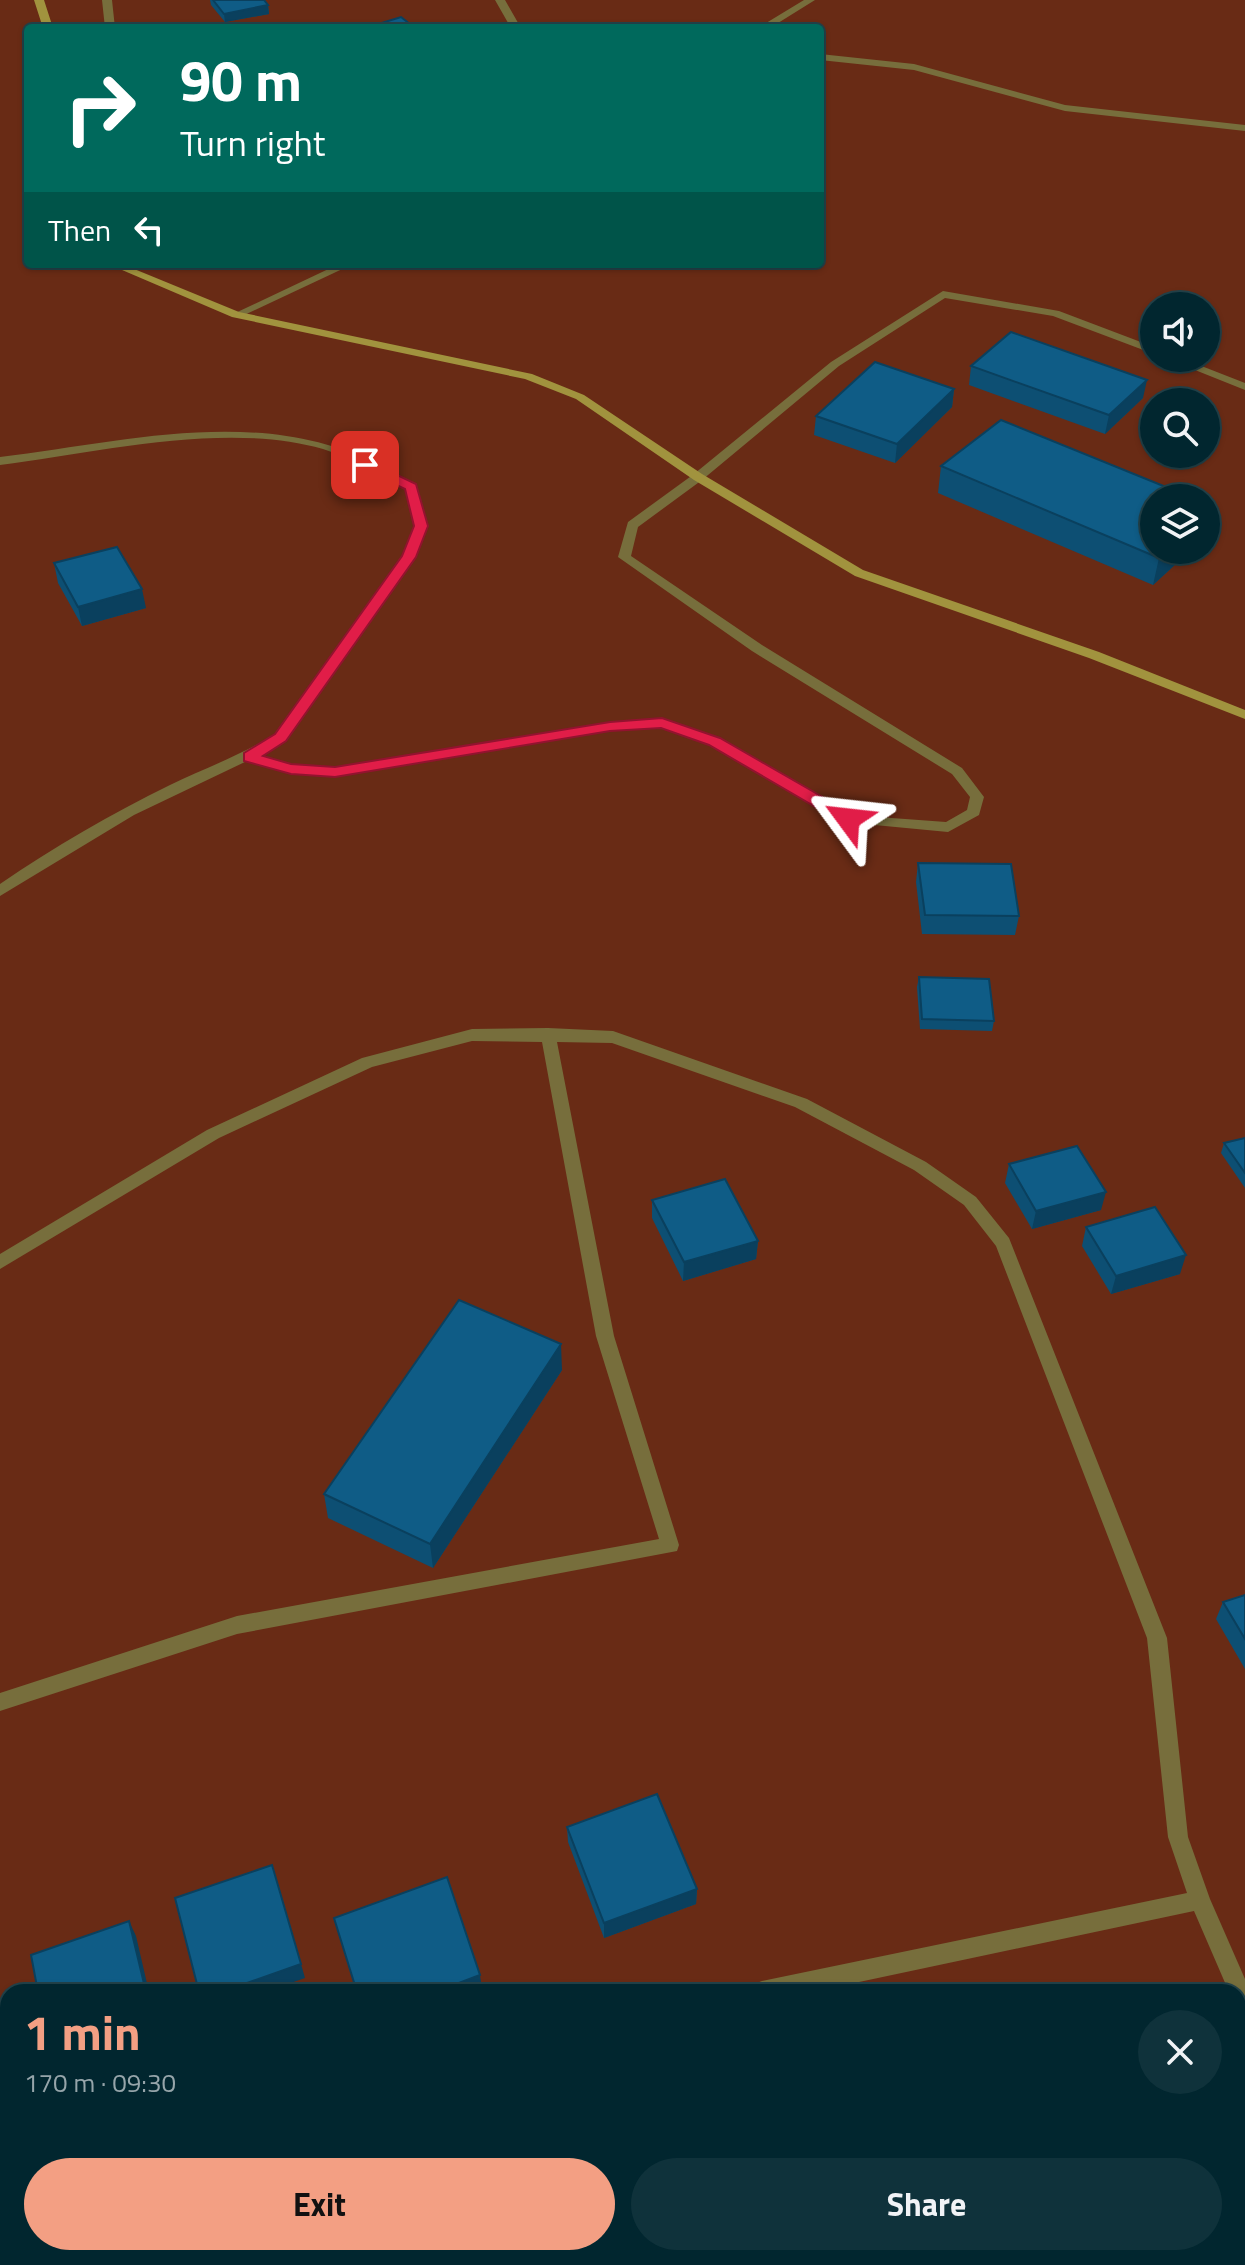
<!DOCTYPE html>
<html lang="en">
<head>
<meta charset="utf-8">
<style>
	:root { --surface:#01262f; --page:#0f323b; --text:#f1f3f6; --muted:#96a5aa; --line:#23434b; --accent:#f39f83 }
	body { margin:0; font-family:"Titillium Web",sans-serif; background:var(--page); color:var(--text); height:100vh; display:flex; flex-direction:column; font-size:30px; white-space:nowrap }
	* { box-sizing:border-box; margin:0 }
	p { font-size:26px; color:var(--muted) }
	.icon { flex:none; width:44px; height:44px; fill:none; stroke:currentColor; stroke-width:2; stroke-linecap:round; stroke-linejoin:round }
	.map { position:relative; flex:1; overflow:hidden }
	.sheet { position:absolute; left:0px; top:1984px; width:1246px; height:282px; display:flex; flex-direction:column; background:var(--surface); border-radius:24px 24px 0 0; box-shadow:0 2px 6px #0004,0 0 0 2px var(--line) }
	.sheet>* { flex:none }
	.banner { position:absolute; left:24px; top:24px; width:800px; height:244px; border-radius:8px; box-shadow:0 2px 6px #0004,0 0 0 2px var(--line); background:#00695c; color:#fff; overflow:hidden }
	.tools { position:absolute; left:1140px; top:292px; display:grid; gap:16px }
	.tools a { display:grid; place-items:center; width:80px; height:80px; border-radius:50%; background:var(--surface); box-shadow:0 2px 6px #0004,0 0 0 2px var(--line); font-size:40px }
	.pin { position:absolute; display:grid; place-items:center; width:68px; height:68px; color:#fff; margin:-34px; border-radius:16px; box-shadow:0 4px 12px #0006 }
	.me { position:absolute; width:88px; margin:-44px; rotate:300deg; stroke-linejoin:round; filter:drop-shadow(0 0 6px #0008) }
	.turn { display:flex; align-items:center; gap:28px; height:168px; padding:0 24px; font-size:36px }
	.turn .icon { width:104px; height:104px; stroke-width:2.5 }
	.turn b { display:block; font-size:56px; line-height:68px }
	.then { display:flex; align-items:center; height:76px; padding:0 24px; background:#0003; gap:16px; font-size:30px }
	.round { display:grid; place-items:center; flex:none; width:84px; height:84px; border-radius:42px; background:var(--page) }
	.summary { display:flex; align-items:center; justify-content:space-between; height:136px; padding:0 24px }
	h1 { font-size:48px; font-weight:700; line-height:60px; color:var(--accent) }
	.cta { display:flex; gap:16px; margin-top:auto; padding:16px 24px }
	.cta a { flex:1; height:92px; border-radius:48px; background:var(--accent); color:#111; font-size:32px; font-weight:700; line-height:92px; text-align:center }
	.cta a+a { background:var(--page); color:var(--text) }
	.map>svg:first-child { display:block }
</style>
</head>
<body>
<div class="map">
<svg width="1245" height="2265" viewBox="0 0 1245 2265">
	<rect width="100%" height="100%" fill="#01323f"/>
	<path fill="#692b15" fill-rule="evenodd" d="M0,0H1245V2265H0ZM28,28H820V264H28ZM1154,306H1206V358H1154ZM1154,402H1206V454H1154ZM1154,498H1206V550H1154ZM8,1992H1238V2258H8Z"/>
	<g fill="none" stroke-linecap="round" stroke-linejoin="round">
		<path fill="#776e3c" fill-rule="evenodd" d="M102,0H112L115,28H105Z
			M495,0H505L521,28H511Z
			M804,0H815L770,28H758Z
			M820,54L914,64L1065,105L1245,125V131L1065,111L914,70L820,60Z
			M339,264H353L240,317L231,315Z
			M943,291L1059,311L1154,347V354L1053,316L945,298L839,366L702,480L638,527L631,556L762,645L962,768L984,797L979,815L948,832L843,822L710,745L661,727L610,731L335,776L291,773L247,761L134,815L0,896V884C54,847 111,814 170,785C205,768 242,755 275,734L403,557L415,526L405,489C378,475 352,458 323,449C226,421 99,452 0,465V457C124,442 263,404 380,466C392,472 407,478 417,487L427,526L415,557L285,740L259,755L291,765L335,768L610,723L662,719L720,739L851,815L946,822L967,810L970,797L952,774L752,651L618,557L628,522L694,474L831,362Z
			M1165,358H1181L1245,383V390Z
			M548,1028L613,1031L807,1099L926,1162L976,1197L1009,1238L1167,1638L1188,1837L1210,1899L1245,1979V2015L1238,2012V1992H1229L1194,1911L812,1992H751L754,1984L762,1981L1187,1893L1168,1837L1147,1638L996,1246L964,1205L914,1170L795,1107L612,1043L557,1042L614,1336L679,1545L677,1551L237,1634L0,1711V1693L237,1616L659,1539L596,1336L542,1042L472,1041L372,1067L219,1138L0,1269V1254L207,1130L362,1058L472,1029Z
			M56,2258H90L88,2265H54Z"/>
		<path fill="#a1933e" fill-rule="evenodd" d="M34,0H44L53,28H43Z
			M108,264H122L239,312L532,374L584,395L702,474L863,570L1099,652L1245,710V719L1089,658L855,576L694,480L576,399L525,379L232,317Z"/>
	</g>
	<path fill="#0d4f73" d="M210,0H264L268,5L269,14L225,22L211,5Z
		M971,366L1143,398L1105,434L969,385Z
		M954,389L952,407L895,463L814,435L816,416Z
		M941,466L1191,550L1153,585L938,493Z
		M54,563L146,608L82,626L58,583Z
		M918,863L1019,916L1015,935L922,934L916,882Z
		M919,977L994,1021L992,1031L920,1029L917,987Z
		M1245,1138V1188L1221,1153L1224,1143Z
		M1009,1164L1101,1210L1032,1229L1005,1183Z
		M652,1200L758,1241L756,1259L683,1281L652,1218Z
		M1086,1227L1180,1274L1111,1294L1082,1246Z
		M562,1370L433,1568L328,1518L324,1494Z
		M1245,1595V1669L1216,1619L1223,1602Z
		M567,1827L697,1889L696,1904L604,1938L568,1842Z"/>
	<path fill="#0a405e" d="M268,5L269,14L225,22L224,14Z
		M1147,380L1143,398L1105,434L1109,415Z
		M954,389L952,407L895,463L897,444Z
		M1215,507L1209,534L1206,537V515Z
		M1167,550H1191L1153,585L1159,558Z
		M142,589L146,608L82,626L78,607Z
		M1106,1192L1101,1210L1032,1229L1036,1211Z
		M758,1241L756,1259L683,1281L684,1262Z
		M1186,1255L1180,1274L1111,1294L1116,1276Z
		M561,1344L562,1370L433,1568L430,1544Z
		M697,1889L696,1904L604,1938V1923Z
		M129,1921L136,1936L149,1992H146Z
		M301,1964L305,1978L265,1992H221Z
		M480,1975L482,1989L474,1992H435Z
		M0,2076L3,2093L0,2094Z"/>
	<path fill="#0f5c86" stroke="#0a405e" stroke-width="2" d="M213,0H264L268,5L224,14Z
		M401,17L415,28H378L375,25Z
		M1011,332L1147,380L1109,415L971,366Z
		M875,362L954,389L897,444L816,416Z
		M1001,420L1193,498H1154V550H1167L1159,558L941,466Z
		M1206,503L1215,507L1206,515Z
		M117,547L142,589L78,607L54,563Z
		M918,863L1011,864L1019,916L925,915Z
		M919,977L989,979L994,1021L922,1019Z
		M1245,1138V1173L1224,1143Z
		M1077,1146L1106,1192L1036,1211L1009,1164Z
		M725,1179L758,1241L684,1262L652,1200Z
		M1155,1207L1186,1255L1116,1276L1086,1227Z
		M459,1300L561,1344L430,1544L324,1494Z
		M1245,1595V1639L1223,1602Z
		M657,1794L697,1889L604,1923L567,1827Z
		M272,1865L301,1964L221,1992H199L175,1898Z
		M447,1877L480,1975L435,1992H357L334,1918Z
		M129,1921L146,1992H38L31,1955Z
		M602,2258H646L649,2265H586Z"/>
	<path fill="#e11d48" stroke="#92132f" stroke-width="2" d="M360,462H370L416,484L428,526L416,557L286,741L263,756L291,764L335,767L610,722L662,718L720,738L854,815V823H843L709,745L661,728L610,731L335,777L291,774L244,761V753L275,734L402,556L414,526L405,489L360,468Z"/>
</svg>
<div class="tools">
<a><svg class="icon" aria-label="sound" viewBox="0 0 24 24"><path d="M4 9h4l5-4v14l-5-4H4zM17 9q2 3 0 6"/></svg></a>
<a><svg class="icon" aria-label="search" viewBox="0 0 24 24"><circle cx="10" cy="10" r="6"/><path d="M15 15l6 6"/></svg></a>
<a><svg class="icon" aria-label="layers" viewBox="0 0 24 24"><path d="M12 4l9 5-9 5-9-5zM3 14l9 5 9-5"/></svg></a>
</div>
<div class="pin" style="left:365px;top:465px;background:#d93025"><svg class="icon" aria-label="arrive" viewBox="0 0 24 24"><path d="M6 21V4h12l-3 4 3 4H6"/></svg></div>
<svg class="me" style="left:848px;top:819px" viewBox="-20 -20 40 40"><path d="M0-17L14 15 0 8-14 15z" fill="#e11d48" stroke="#fff" stroke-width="4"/></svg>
<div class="banner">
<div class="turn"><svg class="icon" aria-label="right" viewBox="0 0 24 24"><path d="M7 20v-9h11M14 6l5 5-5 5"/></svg><div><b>90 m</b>Turn right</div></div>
<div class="then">Then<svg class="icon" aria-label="left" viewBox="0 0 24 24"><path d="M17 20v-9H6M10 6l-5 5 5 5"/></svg></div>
</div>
<section class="sheet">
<div class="summary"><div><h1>1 min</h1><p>170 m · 09:30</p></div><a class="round"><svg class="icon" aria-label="close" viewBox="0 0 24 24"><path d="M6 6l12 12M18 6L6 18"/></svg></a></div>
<div class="cta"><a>Exit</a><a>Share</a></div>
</section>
</div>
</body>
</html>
